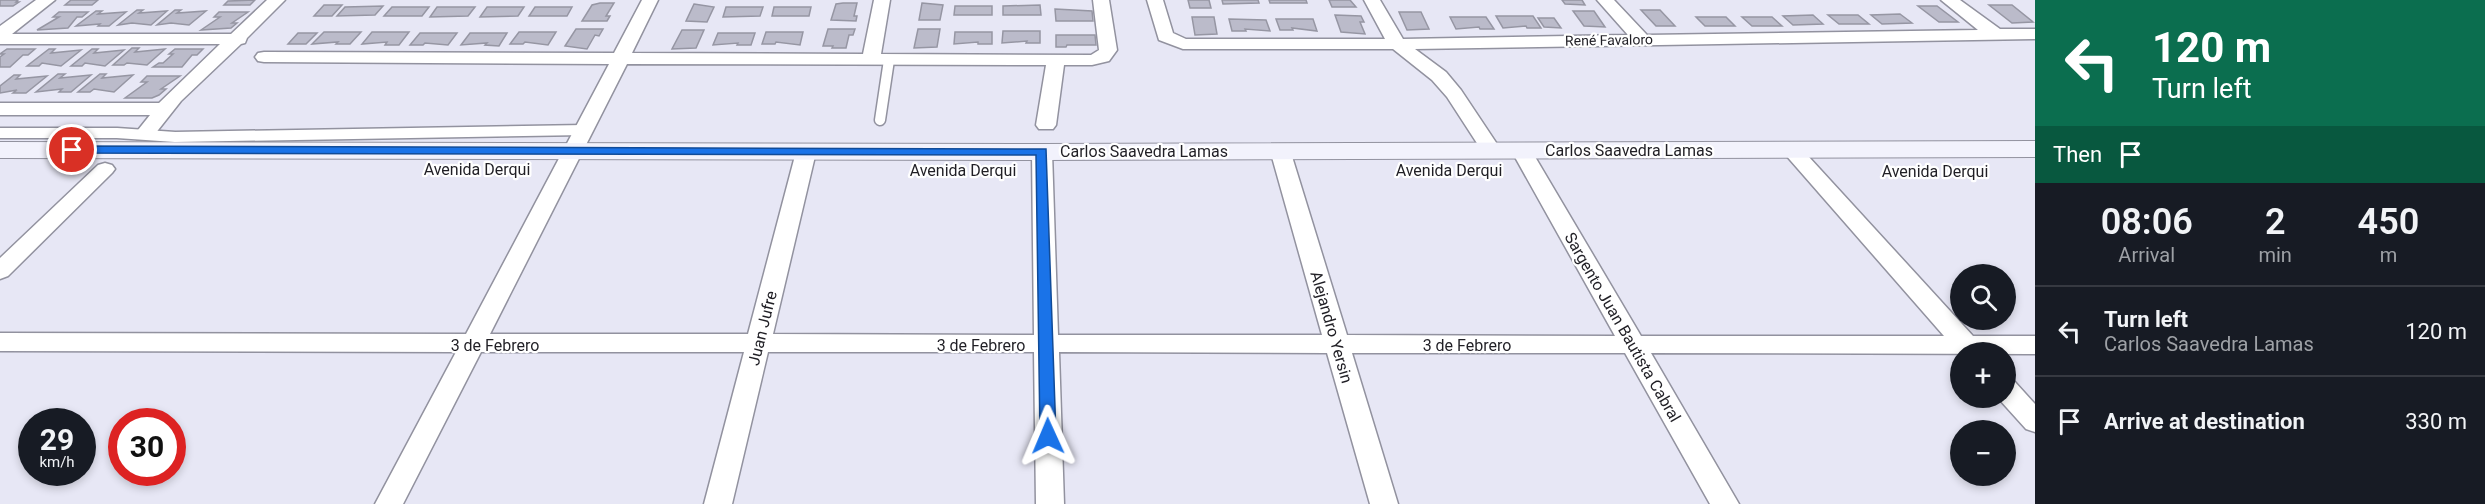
<!DOCTYPE html>
<html lang="en">
<head>
<meta charset="utf-8">
<style>
	:root { --surface:#171b24; --page:#20242c; --text:#f1f3f6; --muted:#9ea1a6; --line:#363941 }
	body { margin:0; font-family:Roboto,sans-serif; background:var(--page); color:var(--text); height:100vh; display:flex; flex-direction:column; font-size:22px; white-space:nowrap }
	* { box-sizing:border-box; margin:0 }
	p { font-size:20px; color:var(--muted) }
	.icon { flex:none; width:33px; height:33px; fill:none; stroke:currentColor; stroke-width:2; stroke-linecap:round; stroke-linejoin:round }
	.map { position:relative; flex:1; overflow:hidden }
	.drawer { display:flex; flex-direction:column; background:var(--surface); width:450px }
	.drawer>* { flex:none }
	.top-card { background:#0b6e4f; color:#fff; overflow:hidden }
	.fabs { position:absolute; left:1950px; top:264px; display:grid; gap:12px }
	.fabs a { display:grid; place-items:center; width:66px; height:66px; border-radius:50%; background:var(--surface); box-shadow:0 3px 9px #0003; font-size:30px }
	.speed { position:absolute; left:18px; top:408px; display:flex; gap:12px; font-size:30px; font-weight:700; text-align:center }
	.speed>* { display:grid; place-content:center; width:78px; height:78px; border-radius:50%; background:var(--surface); box-shadow:0 3px 9px #0003; line-height:1 }
	.speed small { font-size:15px; font-weight:400 }
	.speed .limit { border:9px solid #d22; background:#fff; color:#111 }
	.pin { position:absolute; display:grid; place-items:center; width:51px; height:51px; color:#fff; margin:-26px; border:3px solid #fff; border-radius:50%; box-shadow:0 2px 6px #0007 }
	.me { position:absolute; width:66px; margin:-33px; rotate:359deg; stroke-linejoin:round; filter:drop-shadow(0 0 4px #0008) }
	.turn { display:flex; align-items:center; gap:21px; height:126px; padding:0 18px; font-size:27px }
	.turn .icon { width:78px; height:78px; stroke-width:2.5 }
	.turn b { display:block; font-size:42px; line-height:51px }
	.then { display:flex; align-items:center; height:57px; padding:0 18px; background:#0003; gap:12px; font-size:22px }
	.eta { display:flex; justify-content:space-evenly; align-items:center; height:102px; text-align:center }
	.eta b { font-size:36px; font-weight:600; line-height:42px }
	ul { padding:0; list-style:none }
	li { display:flex; align-items:center; gap:18px; height:90px; padding:0 18px; border-top:2px solid var(--line) }
	li div { flex:1 }
	li b { display:block; font-size:22px }
	li em { font-style:normal }
	main { display:flex; flex:1; min-height:0 }
	.map>svg:first-child { display:block }
</style>
</head>
<body>
<main>
<div class="map">
<svg width="2035" height="504" viewBox="0 0 2035 504">
	<rect width="100%" height="100%" fill="#e7e7f5"/>
	<path fill="#bbbbca" stroke="#9696a3" stroke-width="1.5" d="M0,0H18L16,2H19L13,6H0Z
		M71,0H98L92,5H65Z
		M255,0L250,5H224L228,1Z
		M1188,0H1209L1211,8H1190Z
		M1222,0H1258L1259,3L1223,4Z
		M1269,0H1306L1307,3H1270Z
		M1329,0H1350L1356,7H1332Z
		M1562,0H1582L1585,5L1565,4Z
		M600,3H614L606,16H610L607,21H582L592,5Z
		M843,3H857L854,16H857L856,21L831,20L836,4Z
		M922,3L943,5L940,20H919Z
		M694,4L714,7L707,22L686,21Z
		M324,5H342L332,16H314Z
		M1040,5L1041,15H1003V6Z
		M1989,5H2012L2033,22L2012,23Z
		M383,6L375,15L337,16L345,7Z
		M955,6H992V15H954Z
		M1918,6H1937L1958,22H1939Z
		M392,7H429L422,16H384Z
		M437,7H475L468,16L430,17Z
		M487,7H524L518,16L480,17Z
		M535,7H572L567,16H529Z
		M726,7H763L760,16L723,17Z
		M774,7H811L809,16H772Z
		M1055,9L1092,11L1093,21H1056Z
		M137,10H143L139,13L167,11L151,25L132,23L118,25Z
		M175,10H181L177,13L206,11L189,25L171,23L157,25Z
		M1641,10H1660L1675,26H1656Z
		M96,11H102L98,14L126,12L109,26H98L100,24L76,26Z
		M1573,11H1594L1605,27L1584,26Z
		M59,12H88L82,17H77L68,28L37,30L59,17H53Z
		M219,12H248L232,23H237L231,28L201,30L220,17H214Z
		M1399,12H1421L1429,29L1407,30Z
		M1900,14L1912,23L1882,24L1871,15Z
		M1335,15L1361,16L1364,22H1360L1365,34L1341,32Z
		M1813,15L1823,24L1793,25L1783,16Z
		M1828,15H1858L1869,24H1839Z
		M1496,16H1533L1541,28H1527L1526,26L1503,28Z
		M1192,17H1214L1217,34L1195,35Z
		M1450,17H1486L1494,29H1480L1479,27L1456,29Z
		M1696,17H1726L1735,26H1705Z
		M1742,17H1772L1782,26H1752Z
		M1538,18H1554L1561,28L1544,27Z
		M1229,19L1266,20L1270,31L1245,29L1246,31H1232Z
		M1276,19H1313L1317,31L1292,28L1293,30H1280Z
		M576,29H603L599,36L595,35L587,49L565,46Z
		M828,29H855L853,35H849L846,48H832L833,46H823Z
		M918,29H940L937,47L914,48Z
		M682,30H704L696,48L672,49Z
		M1003,31H1040V43H1026L1027,41L1002,43Z
		M324,32H361L350,44H336L338,42L312,44Z
		M372,32H409L399,45H385L387,42L362,44Z
		M519,32H556L548,45L525,42L523,44H510Z
		M766,32H803L800,45L776,42L775,44H762Z
		M955,32H992V44H978V42L954,44Z
		M298,33H317L306,44H288Z
		M420,33H457L448,45L425,43L423,45H410Z
		M470,33H507L499,46L485,45L487,43L461,45Z
		M718,33H755L751,45H737L738,43L713,45Z
		M1056,35H1095L1096,45H1067L1066,47H1056Z
		M132,48H139L135,52L165,49L147,65L127,63L124,65H113Z
		M7,49H35L28,55H23L10,67H0V57L4,54H0Z
		M49,49H55L51,53L81,50L61,66L42,63L39,66H27Z
		M92,49H98L94,53L124,50L105,66L85,63L82,66H71Z
		M175,49H203L197,55H192L182,67H153L159,63H163L173,54H169Z
		M58,74H65L60,78L91,75L71,92H59L62,89L36,92Z
		M100,74H106L102,78L133,75L114,92L94,89L90,92H78Z
		M14,75H20L16,79L47,76L26,93H13L17,90L0,93V86Z
		M147,76H180L161,89H166L159,95L152,98H125L147,82H141Z"/>
	<g fill="none" stroke-linecap="round" stroke-linejoin="round">
		<g stroke="#92929f" stroke-width="13">
			<path id="lane" d="M880,120L889,60
				M0,133H117L175,137L585,130"/>
		</g>
		<g stroke="#92929f" stroke-width="3">
			<path id="street" d="M36,0H55L12,34H231L267,0H285L247,38L245,43L241,44L181,101L151,139H137L134,135L150,115H0V103H159L220,44H0V26Z
				M642,0H658L632,53L863,54L874,0H890L881,54L1091,55L1099,50L1093,0H1109L1117,50L1109,61L1092,65H1064L1056,125L1053,129H1039L1036,125L1046,65L627,64L490,334H748L796,152L799,148H813L816,152L773,334L1034,335L1032,152L1035,148H1049L1052,152L1058,335H1322L1270,150L1273,146H1287L1290,150L1347,335L1615,336L1511,150L1514,146H1528L1531,150L1641,336H1944L1784,153L1781,149L1784,145H1798L1973,336H2035V354L1651,353L1739,504H1710L1625,353H1352L1398,504H1370L1327,353L1059,352L1064,504H1036L1034,352H768L732,504H704L744,352H481L403,504H375L456,352L0,351V333L466,334L609,64L264,62L258,61L255,57L258,53L264,52L614,53Z
				M1147,0H1163L1173,33L1186,39H1385L1364,0H1380L1403,39L1628,35L1597,0H1614L1647,35L1978,30L1941,0H1960L2000,29H2035V39L1415,49L1446,72L1461,90L1501,150L1498,154H1484L1447,97L1432,80L1393,49H1183L1159,40Z
				M105,163L112,165L115,169L112,173L8,276L0,279V258L98,165Z
				M2006,379L2015,382L2035,404V432L2026,429L1998,398H2006Z"/>
		</g>
		<g stroke="#92929f" stroke-width="2">
			<path id="secondary" d="M2035,141V157L1042,160L0,158V142L1042,144Z"/>
		</g>
		<use href="#lane" stroke="#fff" stroke-width="10"/>
		<use href="#street" fill="#fff" fill-rule="evenodd"/>
		<use href="#secondary" fill="#f2f2fc" fill-rule="evenodd"/>
	</g>
	<path fill="#1a73e8" stroke="#114b97" stroke-width="1.5" d="M72,146L1046,149L1056,436L1054,440L1048,442L1042,440L1040,436L1036,155L67,153V147Z"/>
	<g text-anchor="middle" stroke-width="4.5" stroke-linejoin="round" paint-order="stroke">
		<g font-size="14" fill="#201f25" stroke="#fff">
			<text transform="translate(1609 40) rotate(-1)" y="5">René Favaloro</text>
		</g>
		<g font-size="16" fill="#201f25" stroke="#fff">
			<text x="1629" y="156">Carlos Saavedra Lamas</text>
			<text x="1144" y="157">Carlos Saavedra Lamas</text>
			<text x="477" y="175">Avenida Derqui</text>
			<text x="963" y="176">Avenida Derqui</text>
			<text x="1449" y="176">Avenida Derqui</text>
			<text x="1935" y="177">Avenida Derqui</text>
			<text transform="translate(1332 327) rotate(74)" y="6">Alejandro Yersin</text>
			<text transform="translate(1623 327) rotate(60)" y="6">Sargento Juan Bautista Cabral</text>
			<text transform="translate(762 328) rotate(-76)" y="6">Juan Jufre</text>
			<text x="495" y="351">3 de Febrero</text>
			<text x="981" y="351">3 de Febrero</text>
			<text x="1467" y="351">3 de Febrero</text>
		</g>
	</g>
</svg>
<div class="fabs">
<a><svg class="icon" aria-label="search" viewBox="0 0 24 24"><circle cx="10" cy="10" r="6"/><path d="M15 15l6 6"/></svg></a>
<a>+</a>
<a>−</a>
</div>
<div class="speed"><div>29<small>km/h</small></div><div class="limit">30</div></div>
<div class="pin" style="left:72px;top:150px;background:#d93025"><svg class="icon" aria-label="arrive" viewBox="0 0 24 24"><path d="M6 21V4h12l-3 4 3 4H6"/></svg></div>
<svg class="me" style="left:1048px;top:436px" viewBox="-20 -20 40 40"><path d="M0-17L14 15 0 8-14 15z" fill="#1a73e8" stroke="#fff" stroke-width="4"/></svg>
</div>
<section class="drawer">
<div class="top-card">
<div class="turn"><svg class="icon" aria-label="left" viewBox="0 0 24 24"><path d="M17 20v-9H6M10 6l-5 5 5 5"/></svg><div><b>120 m</b>Turn left</div></div>
<div class="then">Then<svg class="icon" aria-label="arrive" viewBox="0 0 24 24"><path d="M6 21V4h12l-3 4 3 4H6"/></svg></div>
</div>
<div class="eta">
<div><b>08:06</b><p>Arrival</p></div>
<div><b>2</b><p>min</p></div>
<div><b>450</b><p>m</p></div>
</div>
<ul>
<li><svg class="icon" aria-label="left" viewBox="0 0 24 24"><path d="M17 20v-9H6M10 6l-5 5 5 5"/></svg><div><b>Turn left</b><p>Carlos Saavedra Lamas</p></div><em>120 m</em></li>
<li><svg class="icon" aria-label="arrive" viewBox="0 0 24 24"><path d="M6 21V4h12l-3 4 3 4H6"/></svg><div><b>Arrive at destination</b></div><em>330 m</em></li>
</ul>
</section>
</main>
</body>
</html>
